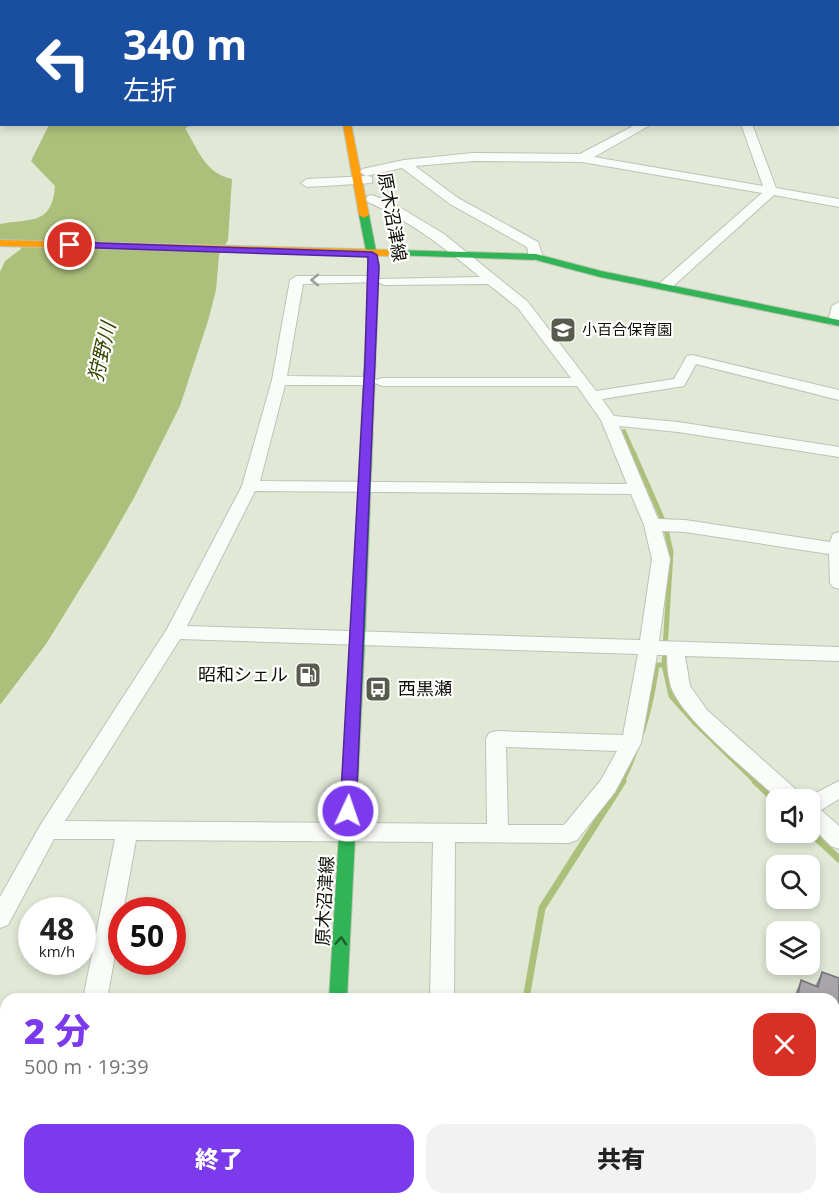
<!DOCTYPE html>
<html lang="ja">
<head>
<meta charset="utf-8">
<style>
	:root { --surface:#fff; --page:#f2f2f2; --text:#222; --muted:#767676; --accent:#7c3aed }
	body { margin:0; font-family:"Open Sans","Noto Sans JP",sans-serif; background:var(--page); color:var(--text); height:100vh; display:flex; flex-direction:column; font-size:22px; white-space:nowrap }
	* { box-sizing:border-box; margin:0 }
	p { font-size:20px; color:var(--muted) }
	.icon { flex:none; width:33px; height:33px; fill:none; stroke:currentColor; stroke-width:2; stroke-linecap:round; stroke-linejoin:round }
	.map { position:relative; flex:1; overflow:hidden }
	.drawer { position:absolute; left:0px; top:993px; width:840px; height:212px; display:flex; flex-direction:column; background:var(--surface); border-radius:18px 18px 0 0; box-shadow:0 3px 9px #0003 }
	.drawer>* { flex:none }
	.guide { position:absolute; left:0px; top:0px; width:840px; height:126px; box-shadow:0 3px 9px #0003; background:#1a4fa0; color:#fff; overflow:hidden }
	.controls { position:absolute; left:766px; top:789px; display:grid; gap:12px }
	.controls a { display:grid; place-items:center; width:54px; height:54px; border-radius:12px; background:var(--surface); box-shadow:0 3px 9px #0003; font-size:30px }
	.speed { position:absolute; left:18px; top:897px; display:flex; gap:12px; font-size:30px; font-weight:700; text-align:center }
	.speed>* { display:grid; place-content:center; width:78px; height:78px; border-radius:50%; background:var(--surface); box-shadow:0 3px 9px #0003; line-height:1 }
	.speed small { font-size:15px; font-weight:400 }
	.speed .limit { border:9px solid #d22; background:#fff; color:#111 }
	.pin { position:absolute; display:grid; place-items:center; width:51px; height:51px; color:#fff; margin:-26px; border:3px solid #fff; border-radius:50%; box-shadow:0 2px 6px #0007 }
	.me { position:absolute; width:66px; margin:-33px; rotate:3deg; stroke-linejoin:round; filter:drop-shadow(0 0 4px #0008) }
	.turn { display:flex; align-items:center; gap:21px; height:126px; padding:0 24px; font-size:27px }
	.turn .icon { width:78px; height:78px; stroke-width:2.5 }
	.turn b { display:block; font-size:42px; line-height:51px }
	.round { display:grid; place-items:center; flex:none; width:63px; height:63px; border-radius:18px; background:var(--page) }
	.head { display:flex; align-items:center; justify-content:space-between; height:102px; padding:0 24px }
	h1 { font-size:36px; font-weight:800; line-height:45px; color:var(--accent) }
	.action { display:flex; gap:12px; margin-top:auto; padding:12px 24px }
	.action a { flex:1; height:69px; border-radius:18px; background:var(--accent); color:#fff; font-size:24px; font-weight:800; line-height:69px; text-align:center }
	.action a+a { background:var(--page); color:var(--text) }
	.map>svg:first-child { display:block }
</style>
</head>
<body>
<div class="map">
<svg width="839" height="1204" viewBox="0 0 839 1204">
	<rect width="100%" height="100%" fill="#e1e8d5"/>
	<path fill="#dce7c7" d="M0,1143H6V1198L181,1199L180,1204H0Z"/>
	<path fill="#d2e0b6" d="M405,0H839V55L838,2L397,1Z"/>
	<path fill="#acc07b" d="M49,125H192L185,128C198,150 206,174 232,179L228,240L219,255L216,290L208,321L180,406L135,496L106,547L46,644L0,705V272L5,261L21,249L23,241L19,237L0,233V224C30,218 52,226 55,186L31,161Z"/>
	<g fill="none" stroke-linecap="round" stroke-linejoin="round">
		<path stroke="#acc07b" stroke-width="4" d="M624,431L634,454"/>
		<path stroke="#acc07b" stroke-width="5" d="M664,665L671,696L695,723L756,782
			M622,782C641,743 651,708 657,665H664L671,552L665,525L633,452"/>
		<path stroke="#acc07b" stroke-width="7" d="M755,781L777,802
			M810,832L839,859
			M526,999L542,908L623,781
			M484,1204L486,1198"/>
		<path fill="#acc07b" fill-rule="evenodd" d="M0,228L53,230L61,232L64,237L61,242L53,244L0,242Z"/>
		<g stroke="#bec3b5" stroke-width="2">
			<path id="street" d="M259,0H269L270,2H260Z
				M339,0H349L338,2Z
				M838,103H839V109H838Z
				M637,124H652L594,157L763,186L741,124H752L776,188L839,199V207L774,195L670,289L665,290L658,286L660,283L762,193L582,162L473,161L415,166L458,198L538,242L543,257L536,261L529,257L527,247L450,204L402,168L366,176L360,172L362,169L404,160L473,153L580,154Z
				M368,176L372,177V183L307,187L301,183L307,179Z
				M372,195L396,205L444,234L528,302L596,391L674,379L687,356L692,355L839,390V400L696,364L684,386L602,399L614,416L678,422L839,447V457L678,432L619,426L658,519L685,520L830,542L833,534L839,532V589L833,587L830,583L829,554L685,532L662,531L670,559L659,641L839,647V661L685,656L690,686L707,710L801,794L804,799L839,781V799L821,810L839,826V849L831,846L810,825V800H779C752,774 683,720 671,687C668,677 667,666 667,655H657L641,743L615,792L577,840L569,843L455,842L454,999H430L433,842L136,840L107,999H83L115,839H54L8,925L0,928V897L41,824L167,629L242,486L272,380L290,280L297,276H373L379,279L480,277C445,248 410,221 368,202L366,199L368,196ZM378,282L384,285L488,284L518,308L571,378H382L376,380L369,377L287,376L303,284ZM375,383L382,386H577L601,420L627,484L260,481L285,385H369ZM255,491L631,494L644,525L652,559L640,640L187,626ZM180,639L638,654L623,735L496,731L489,733L486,739L487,824L65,821ZM506,747L617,751L601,780L564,825H508Z
				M839,302V325H830L828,322L832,306Z
				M0,1116H6V1142H0Z
				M180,1198H206L205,1204H179Z"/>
		</g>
		<g stroke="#bec3b5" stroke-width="2">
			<path id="fast" d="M321,0H329V2H321Z
				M364,212L369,215L379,266L365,637L347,999H329L351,637L369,266L359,215Z
				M394,250L536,254L601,271L839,320V326L600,277L536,260L391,255V251Z
				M317,1198H356V1204H317Z"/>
		</g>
		<g stroke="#bec3b5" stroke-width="2">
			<path id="slow" d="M343,124H351L369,215L364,218L359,215Z
				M0,240L394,250L399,253L394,256L0,246Z"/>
		</g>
		<use href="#street" fill="#fafcf9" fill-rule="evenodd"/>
		<use href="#fast" fill="#30b455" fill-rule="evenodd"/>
		<use href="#slow" fill="#ff9f0a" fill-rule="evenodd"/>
	</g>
	<path fill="#908d92" d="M822,972L839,978V1204H601L602,1200L598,1198H834V999H793L801,980L815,986Z"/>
	<path fill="#a7a4aa" stroke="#757377" stroke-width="1.5" d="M822,972L839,978V1204H601L603,1198H834V999H797L801,980L818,987Z
		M650,995L660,999H649Z
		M499,1199L508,1204H499Z"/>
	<defs><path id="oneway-chevron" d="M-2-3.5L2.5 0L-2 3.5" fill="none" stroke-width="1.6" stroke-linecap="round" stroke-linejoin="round" transform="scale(1.5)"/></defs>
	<use stroke="#9b9e97" href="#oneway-chevron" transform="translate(315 280) rotate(-180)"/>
	<use stroke="#1e622d" href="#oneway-chevron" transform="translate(341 941) rotate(-87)"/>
	<path fill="#7c3aed" stroke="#51269a" stroke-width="1.5" d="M70,242L372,252L377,255L379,266L356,811L354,815L348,817L343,815L340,811L365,361L368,257L67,247V243Z"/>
	<defs>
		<g id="school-square" transform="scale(1.35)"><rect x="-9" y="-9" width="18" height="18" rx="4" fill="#575c4e" stroke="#fff"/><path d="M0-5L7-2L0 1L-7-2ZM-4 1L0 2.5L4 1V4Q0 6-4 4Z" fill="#fff"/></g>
		<g id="fuel-square" transform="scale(1.35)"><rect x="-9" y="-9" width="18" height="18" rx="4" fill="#575c4e" stroke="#fff"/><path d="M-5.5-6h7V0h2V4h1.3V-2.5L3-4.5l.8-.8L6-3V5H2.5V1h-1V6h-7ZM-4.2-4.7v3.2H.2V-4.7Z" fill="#fff"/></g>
		<g id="bus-square" transform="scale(1.35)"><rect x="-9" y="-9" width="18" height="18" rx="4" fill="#575c4e" stroke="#fff"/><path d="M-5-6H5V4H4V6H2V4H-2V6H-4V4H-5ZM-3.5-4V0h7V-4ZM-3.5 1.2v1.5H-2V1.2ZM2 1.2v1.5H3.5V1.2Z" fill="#fff"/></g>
	</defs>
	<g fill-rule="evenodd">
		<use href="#school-square" x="563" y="330"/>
		<use href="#fuel-square" x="308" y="675"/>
		<use href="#bus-square" x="378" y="689"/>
	</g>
	<g text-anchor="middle" stroke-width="4.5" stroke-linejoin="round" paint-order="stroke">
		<g font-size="15" fill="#0d1005" stroke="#fff" text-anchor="start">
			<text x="582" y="335">小百合保育園</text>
		</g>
		<g font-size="18" fill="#0d1005" stroke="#fff">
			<text transform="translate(392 217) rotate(80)" y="6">原木沼津線</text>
			<text transform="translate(325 901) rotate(-87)" y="6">原木沼津線</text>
		</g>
		<g font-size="18" fill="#0d1005" stroke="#fff" text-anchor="end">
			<text x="288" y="681">昭和シェル</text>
			<text x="398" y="695" text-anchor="start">西黒瀬</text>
		</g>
		<g font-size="20" font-style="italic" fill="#364600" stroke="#fff">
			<text transform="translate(102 352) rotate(-77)" y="7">狩野川</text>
		</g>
	</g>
</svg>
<div class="controls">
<a><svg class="icon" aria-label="sound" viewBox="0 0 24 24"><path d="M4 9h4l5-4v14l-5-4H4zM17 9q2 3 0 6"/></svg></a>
<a><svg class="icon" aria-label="search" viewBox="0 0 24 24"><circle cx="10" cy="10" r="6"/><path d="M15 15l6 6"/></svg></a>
<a><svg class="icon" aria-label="layers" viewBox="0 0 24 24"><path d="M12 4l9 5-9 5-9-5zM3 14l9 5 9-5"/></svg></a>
</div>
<div class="speed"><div>48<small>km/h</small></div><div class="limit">50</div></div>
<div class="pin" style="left:70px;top:245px;background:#d93025"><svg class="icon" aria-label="arrive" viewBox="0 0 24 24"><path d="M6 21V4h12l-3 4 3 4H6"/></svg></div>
<svg class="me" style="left:348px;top:811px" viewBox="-20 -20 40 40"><circle r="17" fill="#7c3aed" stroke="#fff" stroke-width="3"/><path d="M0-11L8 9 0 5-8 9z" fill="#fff"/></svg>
<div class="guide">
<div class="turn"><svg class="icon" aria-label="left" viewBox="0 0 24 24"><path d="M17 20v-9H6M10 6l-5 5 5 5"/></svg><div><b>340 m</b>左折</div></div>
</div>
<section class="drawer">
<div class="head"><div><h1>2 分</h1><p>500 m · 19:39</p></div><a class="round" style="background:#d93025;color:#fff"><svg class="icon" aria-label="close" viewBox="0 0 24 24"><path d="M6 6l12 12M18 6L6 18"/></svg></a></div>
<div class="action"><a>終了</a><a>共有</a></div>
</section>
</div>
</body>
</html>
